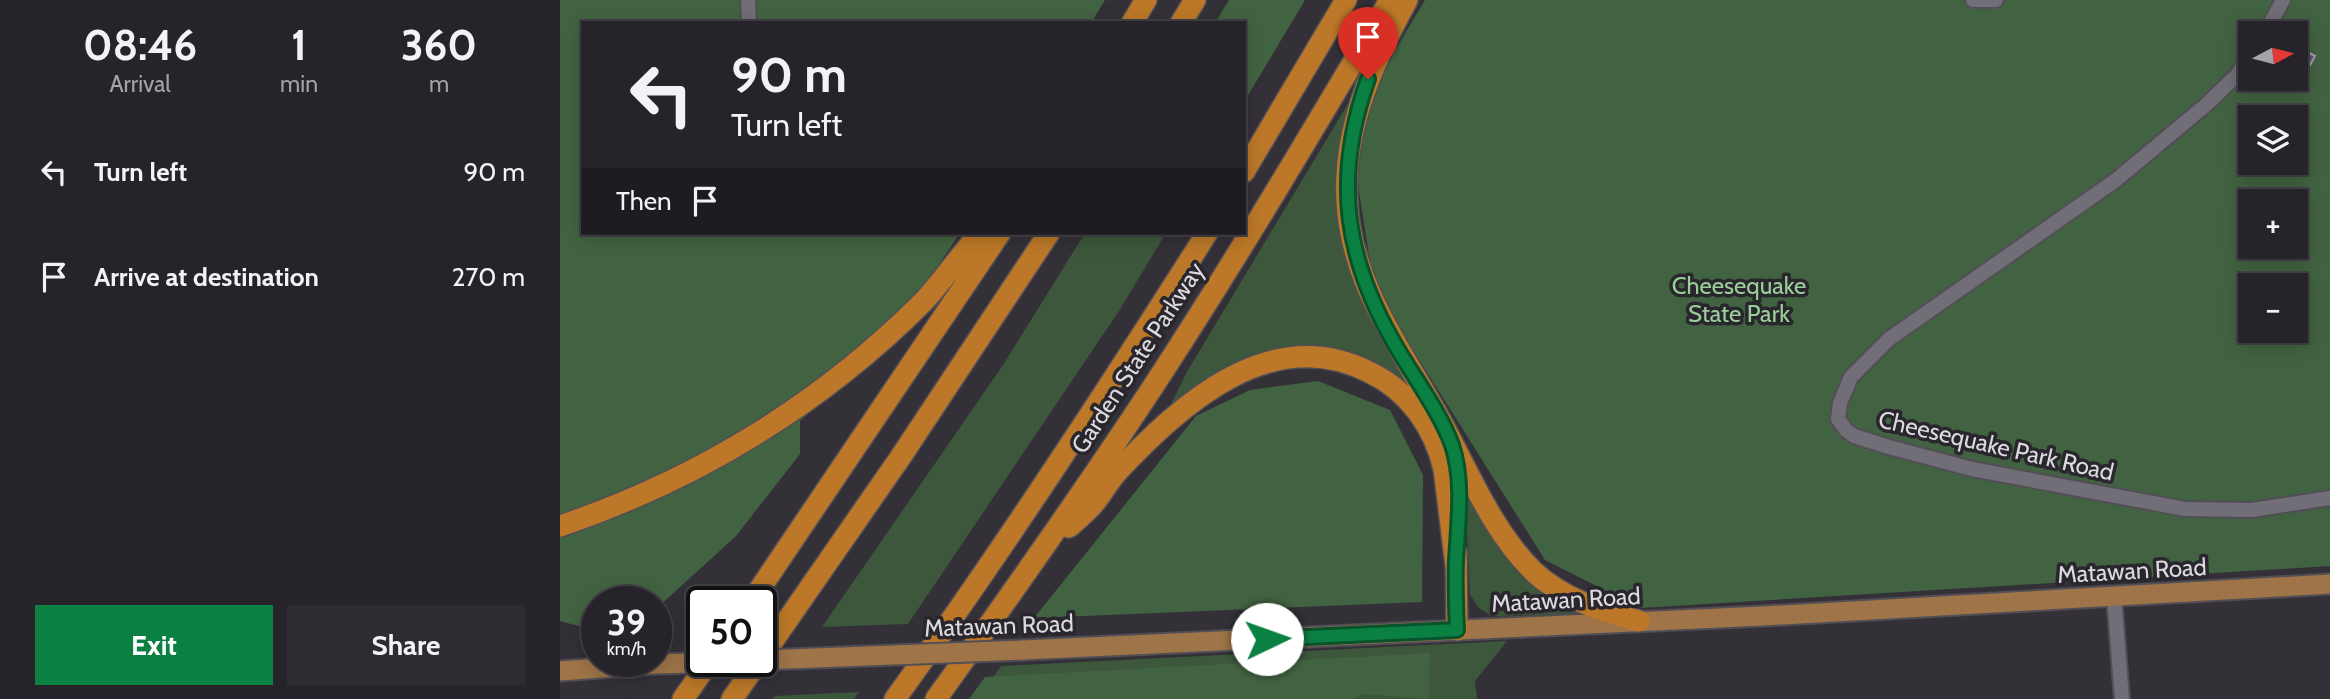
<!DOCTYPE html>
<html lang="en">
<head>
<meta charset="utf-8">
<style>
	:root { --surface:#26242a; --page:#2e2c32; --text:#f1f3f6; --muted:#a4a4a8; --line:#424147; --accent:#0b8043 }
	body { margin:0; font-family:Cabin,sans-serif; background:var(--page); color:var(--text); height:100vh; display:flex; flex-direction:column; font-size:26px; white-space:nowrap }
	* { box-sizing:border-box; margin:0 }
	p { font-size:23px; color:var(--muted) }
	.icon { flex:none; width:38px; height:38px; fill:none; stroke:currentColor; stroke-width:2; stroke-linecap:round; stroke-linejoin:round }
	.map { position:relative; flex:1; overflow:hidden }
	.panel { display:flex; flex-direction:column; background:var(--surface); width:560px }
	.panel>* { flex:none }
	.top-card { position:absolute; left:21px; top:21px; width:665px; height:214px; border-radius:0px; box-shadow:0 4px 18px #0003,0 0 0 2px var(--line); background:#26242a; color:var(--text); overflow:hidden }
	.needle { width:46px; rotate:83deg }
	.tools { position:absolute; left:1678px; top:21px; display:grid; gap:14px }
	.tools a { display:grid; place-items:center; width:70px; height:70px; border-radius:0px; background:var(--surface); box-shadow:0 4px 18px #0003,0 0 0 2px var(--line); font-size:35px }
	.speed { position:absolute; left:21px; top:586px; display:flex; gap:14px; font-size:35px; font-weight:700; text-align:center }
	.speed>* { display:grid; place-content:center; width:91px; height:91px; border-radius:50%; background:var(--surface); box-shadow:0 4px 18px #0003,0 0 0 2px var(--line); line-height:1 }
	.speed small { font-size:18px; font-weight:400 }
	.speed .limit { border:4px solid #111; border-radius:10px; background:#fff; color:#111 }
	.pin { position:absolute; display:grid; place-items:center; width:60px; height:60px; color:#fff; margin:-72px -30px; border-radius:50% 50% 50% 0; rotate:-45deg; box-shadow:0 0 7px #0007 }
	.pin .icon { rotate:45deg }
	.me { position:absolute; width:77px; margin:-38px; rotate:87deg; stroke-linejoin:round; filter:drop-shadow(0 0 5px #0008) }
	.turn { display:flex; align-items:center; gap:24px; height:147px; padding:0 35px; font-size:32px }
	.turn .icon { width:91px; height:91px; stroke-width:2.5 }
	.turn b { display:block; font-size:49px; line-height:60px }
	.then { display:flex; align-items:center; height:66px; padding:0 35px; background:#0003; gap:14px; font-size:26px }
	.eta { display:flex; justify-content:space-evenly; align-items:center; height:119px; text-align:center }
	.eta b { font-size:42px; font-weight:700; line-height:49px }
	.primary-button { display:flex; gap:14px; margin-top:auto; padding:14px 35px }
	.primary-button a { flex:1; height:80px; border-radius:0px; background:var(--accent); color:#fff; font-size:28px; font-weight:700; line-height:80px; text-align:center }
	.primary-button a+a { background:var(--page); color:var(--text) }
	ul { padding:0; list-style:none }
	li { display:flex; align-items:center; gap:21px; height:105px; padding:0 35px }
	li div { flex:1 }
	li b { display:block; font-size:26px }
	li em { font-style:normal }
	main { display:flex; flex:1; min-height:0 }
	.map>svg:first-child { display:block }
</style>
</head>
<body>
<main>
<section class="panel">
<div class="eta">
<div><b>08:46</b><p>Arrival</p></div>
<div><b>1</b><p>min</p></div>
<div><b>360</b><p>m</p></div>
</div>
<ul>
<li><svg class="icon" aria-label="left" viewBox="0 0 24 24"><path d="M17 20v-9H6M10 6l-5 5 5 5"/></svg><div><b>Turn left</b></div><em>90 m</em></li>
<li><svg class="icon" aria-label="arrive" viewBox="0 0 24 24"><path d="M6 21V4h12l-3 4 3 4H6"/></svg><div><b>Arrive at destination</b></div><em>270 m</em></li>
</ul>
<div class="primary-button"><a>Exit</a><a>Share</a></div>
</section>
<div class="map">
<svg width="1770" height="699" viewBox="0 0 1770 699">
	<rect width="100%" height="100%" fill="#333038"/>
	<path fill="#3c573b" d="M792,97L781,202L871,420L762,352L608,410L628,370Z
		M525,233H606L559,311L348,624L262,627L443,365Z
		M905,490L934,530L1027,613L938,616L930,615L919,608L910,595Z
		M947,641L915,681L917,699H418L441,666Z
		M299,692L294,699H213L215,696Z"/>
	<path fill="#426341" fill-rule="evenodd" d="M0,0H545L531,23H23V233H400L329,340L240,421V454L176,536L96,609V602H37V631L0,621Z
		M669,0H745L684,102V23H655Z
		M865,0H1770V566L1080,608L985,560L814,288L793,152L809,94ZM1690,33H1736V79H1690ZM1690,117H1736V163H1690ZM1690,201H1736V247H1690ZM1690,285H1736V331H1690Z
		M758,381L830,410L863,475L862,602L474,618L636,416L690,390Z
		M870,653L869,699L802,694L792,699H409L425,677Z"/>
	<path fill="#605179" stroke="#a19ea8" stroke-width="2" d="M1736,46L1755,56L1736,91Z"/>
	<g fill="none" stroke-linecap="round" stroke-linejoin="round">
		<g stroke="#514e55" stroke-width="18">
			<path id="minor" d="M188,0L189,23
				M1413,0H1436
				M1705,33L1723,0
				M1690,56L1677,75L1647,104L1556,180L1329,339L1291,377L1280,403L1278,419L1286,430L1294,436L1329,447L1412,469L1625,509L1692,510L1770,498
				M1554,596L1562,699"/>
		</g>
		<g stroke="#514e55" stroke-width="23">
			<path id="major" d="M463,650L1203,616L1770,584
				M0,671L95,664"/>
		</g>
		<g stroke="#514e55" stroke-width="24">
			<path id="highway" d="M847,0C813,63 783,128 787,201C791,286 843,351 882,423C909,473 933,532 974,572C1003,599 1042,611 1079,621
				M572,23L586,0
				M621,23L635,0
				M684,172L786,0
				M0,526C137,480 261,404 363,302C384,280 400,254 421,233
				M509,527C518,519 528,511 536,501C543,492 549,481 558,471C621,404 711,322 809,372C849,391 874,427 884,469L896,566
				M896,552L897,630
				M191,602L440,233
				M201,658L342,455L489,233
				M123,699L149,662
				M172,699L198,662
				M335,699C445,547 547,391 647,233
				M376,699C453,592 528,486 600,376C680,253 755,127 830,0"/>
		</g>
		<use href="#minor" stroke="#726e77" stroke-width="14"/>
		<use href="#major" stroke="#9e7448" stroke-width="19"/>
		<use href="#highway" stroke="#bc7828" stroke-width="21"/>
		<g stroke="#514e55" stroke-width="23" stroke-linecap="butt">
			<path id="major-bridge" d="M201,660L463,650
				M95,664L170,662"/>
		</g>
		<use href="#major-bridge" stroke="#9e7448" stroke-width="19"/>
	</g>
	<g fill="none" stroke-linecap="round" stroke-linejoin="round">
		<g stroke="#07532c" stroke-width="18">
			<path id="route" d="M707,639L897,630C896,607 895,584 896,561C898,523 904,481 892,445C881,414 854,377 837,348C784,258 773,178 808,79"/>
		</g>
		<use href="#route" stroke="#0b8043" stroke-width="12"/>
	</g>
	<g text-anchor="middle" stroke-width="7" stroke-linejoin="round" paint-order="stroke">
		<g font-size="24" fill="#99cf97" stroke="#29262d">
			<text x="1179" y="294">Cheesequake<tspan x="1179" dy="28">State Park</tspan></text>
		</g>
		<g font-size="24" fill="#dcd9df" stroke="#29262d">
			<text transform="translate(578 358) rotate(-57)" y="8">Garden State Parkway</text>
			<text transform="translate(1436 446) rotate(13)" y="8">Cheesequake Park Road</text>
			<text transform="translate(1572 571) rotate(-3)" y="8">Matawan Road</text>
			<text transform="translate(1006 600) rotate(-3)" y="8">Matawan Road</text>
			<text transform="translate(439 626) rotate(-2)" y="8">Matawan Road</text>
		</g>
	</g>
</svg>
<div class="tools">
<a><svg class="needle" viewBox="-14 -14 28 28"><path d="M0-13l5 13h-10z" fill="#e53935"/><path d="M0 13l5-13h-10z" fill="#a4a4a8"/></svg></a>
<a><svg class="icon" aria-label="layers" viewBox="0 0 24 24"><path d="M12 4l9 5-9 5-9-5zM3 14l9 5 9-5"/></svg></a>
<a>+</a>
<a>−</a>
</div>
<div class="speed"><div>39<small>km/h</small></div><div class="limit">50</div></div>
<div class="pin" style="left:808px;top:79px;background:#d93025"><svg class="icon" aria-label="arrive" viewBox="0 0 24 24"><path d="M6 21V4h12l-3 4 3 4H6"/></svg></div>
<svg class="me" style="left:707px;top:639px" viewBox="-20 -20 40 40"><circle r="19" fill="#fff"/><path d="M0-13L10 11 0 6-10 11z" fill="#0b8043"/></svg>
<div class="top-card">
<div class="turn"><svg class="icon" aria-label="left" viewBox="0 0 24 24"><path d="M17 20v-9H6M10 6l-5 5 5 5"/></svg><div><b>90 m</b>Turn left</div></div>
<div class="then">Then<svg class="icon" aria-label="arrive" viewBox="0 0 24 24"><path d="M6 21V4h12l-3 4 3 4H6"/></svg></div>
</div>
</div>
</main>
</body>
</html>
